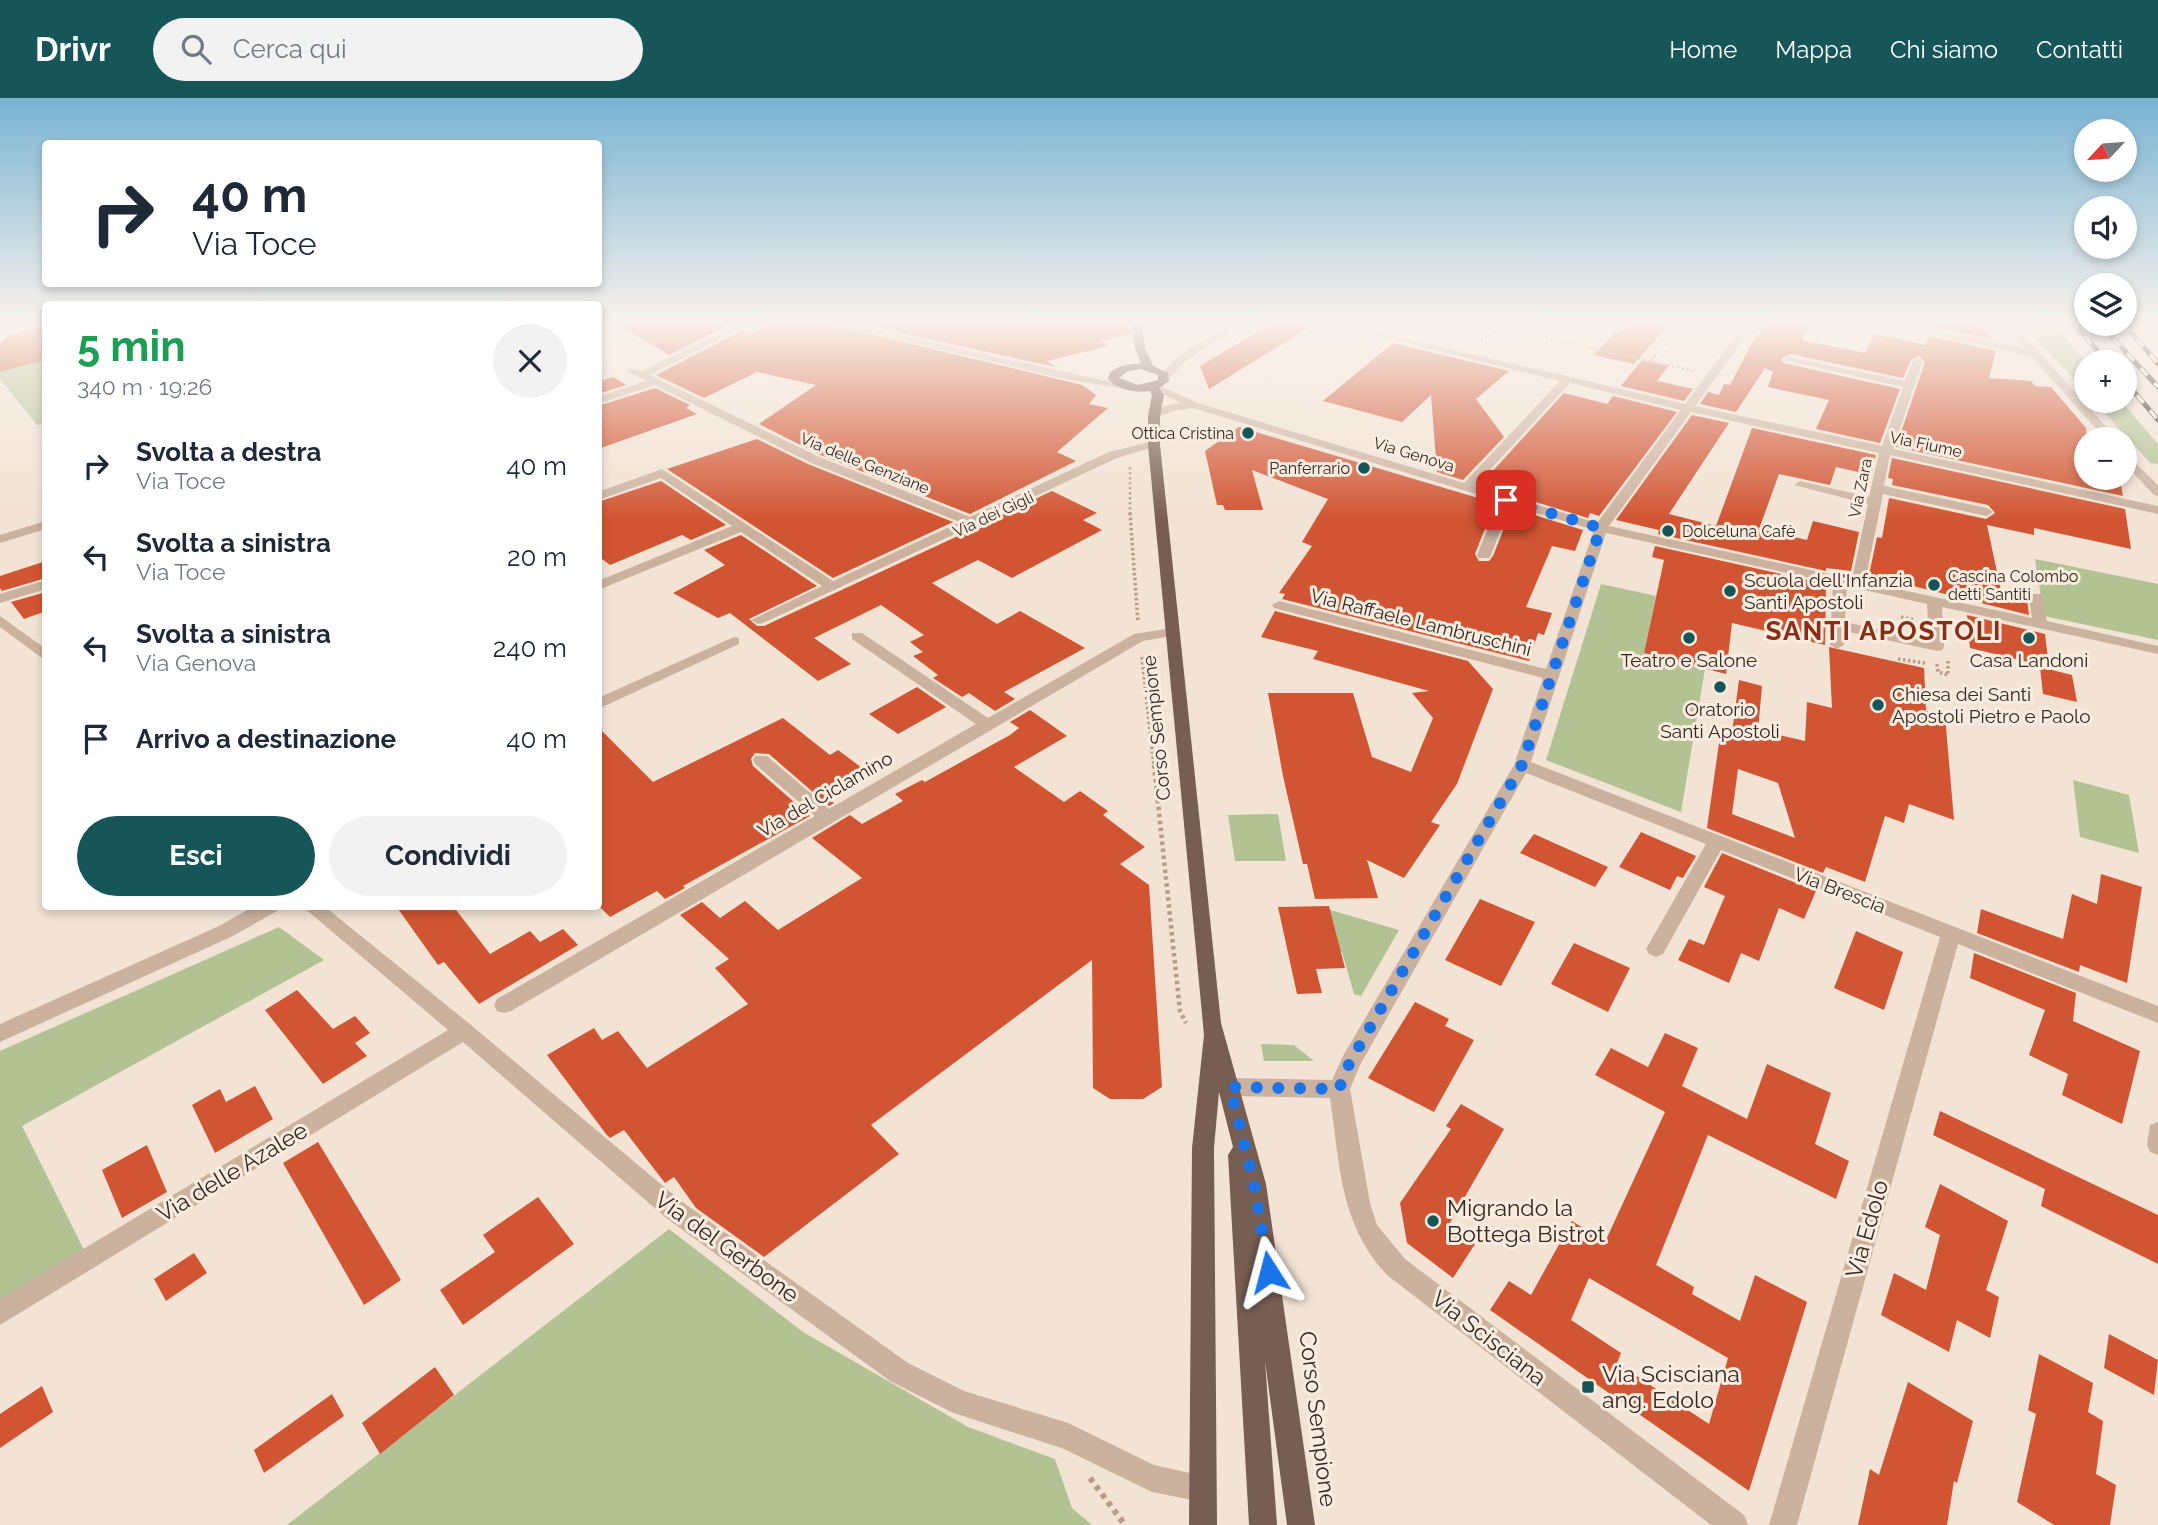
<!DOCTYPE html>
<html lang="it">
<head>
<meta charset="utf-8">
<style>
	:root { --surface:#fff; --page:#f2f2f3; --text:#1f2937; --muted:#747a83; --accent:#165558 }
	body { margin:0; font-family:Raleway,sans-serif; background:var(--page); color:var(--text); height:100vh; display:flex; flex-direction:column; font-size:26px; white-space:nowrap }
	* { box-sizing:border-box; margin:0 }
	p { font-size:23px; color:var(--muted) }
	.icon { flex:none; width:38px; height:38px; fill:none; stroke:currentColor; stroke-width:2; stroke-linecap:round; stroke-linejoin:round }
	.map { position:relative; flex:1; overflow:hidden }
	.details { position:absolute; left:42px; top:203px; width:560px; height:609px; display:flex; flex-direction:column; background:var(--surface); border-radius:7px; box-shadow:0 4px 10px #0003 }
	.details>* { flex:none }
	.guide { position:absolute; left:42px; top:42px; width:560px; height:147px; border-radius:7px; box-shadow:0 4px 10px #0003; background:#fff; color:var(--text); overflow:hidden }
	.needle { width:46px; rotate:244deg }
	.buttons { position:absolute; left:2074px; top:21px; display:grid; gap:14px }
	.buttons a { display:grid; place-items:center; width:63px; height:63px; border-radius:50%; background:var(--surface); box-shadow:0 4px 10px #0003; font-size:35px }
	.pin { position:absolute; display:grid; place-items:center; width:60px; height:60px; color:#fff; margin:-30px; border-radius:14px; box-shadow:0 4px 10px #0006 }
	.me { position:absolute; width:77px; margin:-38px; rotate:351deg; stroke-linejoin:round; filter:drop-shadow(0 0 5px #0008) }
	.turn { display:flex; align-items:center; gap:24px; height:147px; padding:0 35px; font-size:32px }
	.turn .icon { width:91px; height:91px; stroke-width:2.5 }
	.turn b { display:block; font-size:49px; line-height:60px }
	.round { display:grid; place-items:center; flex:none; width:74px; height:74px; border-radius:37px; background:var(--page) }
	.overview { display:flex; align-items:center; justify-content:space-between; height:119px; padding:0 35px }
	h1 { font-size:42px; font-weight:700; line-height:52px; color:#1e9e55 }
	.action { display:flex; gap:14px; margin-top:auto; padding:14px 35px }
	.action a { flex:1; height:80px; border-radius:42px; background:var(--accent); color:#fff; font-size:28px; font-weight:700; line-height:80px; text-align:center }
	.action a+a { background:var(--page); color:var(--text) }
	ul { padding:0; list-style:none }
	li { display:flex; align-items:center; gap:21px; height:91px; padding:0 35px }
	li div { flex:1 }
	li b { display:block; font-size:26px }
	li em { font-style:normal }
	header { display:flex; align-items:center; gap:42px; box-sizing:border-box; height:98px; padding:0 35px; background:var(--accent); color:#fff }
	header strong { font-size:33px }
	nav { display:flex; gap:38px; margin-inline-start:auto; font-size:24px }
	.search { width:490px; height:63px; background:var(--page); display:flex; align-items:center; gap:18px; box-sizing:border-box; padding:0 24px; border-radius:38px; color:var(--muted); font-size:26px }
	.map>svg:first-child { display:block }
</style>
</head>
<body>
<header>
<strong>Drivr</strong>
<div class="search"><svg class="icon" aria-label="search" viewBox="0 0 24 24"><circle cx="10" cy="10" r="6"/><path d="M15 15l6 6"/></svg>Cerca qui</div>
<nav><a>Home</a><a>Mappa</a><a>Chi siamo</a><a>Contatti</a></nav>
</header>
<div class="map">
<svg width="2158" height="1427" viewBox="0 0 2158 1427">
	<rect width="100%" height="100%" fill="#f2e3d4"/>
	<path fill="#b3c293" d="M2020,223H2050L2087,264L2086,294Z
		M45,262V325L37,327L0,281V274Z
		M2094,303H2121L2158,346V366L2150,365Z
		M2035,461L2158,486V542L2044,518Z
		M1601,486L1656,498L1644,555L1705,571L1681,714L1546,662Z
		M2073,682L2129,697L2139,755L2080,739Z
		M1278,716L1286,763H1235L1228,717Z
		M1317,808L1399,832L1361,898L1354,896L1342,854H1337Z
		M279,829L324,862L22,1028L84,1152L0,1203V953Z
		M1261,946L1294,947L1314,963H1264Z
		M669,1131L803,1234L968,1329L1055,1361L1072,1410L1092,1427H287Z"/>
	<path fill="#d15533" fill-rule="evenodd" d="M612,223H724L731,226L669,257Z
		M776,223H816L1082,287L1096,297L1089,306L1108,310L1057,354L1076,363L970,416L818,356L759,326L816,287L757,274L704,300L656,277L743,232L751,236Z
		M845,223H1129L1130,236L1101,243L1109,248L1047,263L1056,269Z
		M1276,223H1312L1315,226L1209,291L1200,268Z
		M1631,223H1672L1634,266L1594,257L1615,234L1620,235Z
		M1769,223H1814L1801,242L1865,255L1874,236L1926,247L1929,238L1996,253L1989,280L2031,283L2035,288L2051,289L2086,330V380H2120L2123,398L1896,349L1925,264L1919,258L1911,262L1903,280L1790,256L1781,261L1783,265L1900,291L1880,345L1816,331L1829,302L1768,289L1773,274L1765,270L1736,314L1700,306L1708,294L1719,297L1724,286L1730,287L1752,245Z
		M1935,223H1975L1992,241L1933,229Z
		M46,228V262L0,274V245L10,237Z
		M1393,245L1509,273L1476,301L1504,339L1463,382L1437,374L1431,297L1402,324L1323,303Z
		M1642,262L1668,268L1657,283L1693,291L1684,303L1621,288Z
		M613,279L626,287L598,296V284Z
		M655,290L690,307L686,310L697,316L598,351V308Z
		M1564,295L1607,306L1613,298L1677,314L1599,418L1590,415L1588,420L1480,387Z
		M1692,317L1729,325L1669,416L1716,428L1752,330L1876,357L1871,377L1836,369L1830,387L1779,376L1759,431L1807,442L1813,423L1859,434L1851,473L1826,470V473L1658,436L1659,432L1616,422Z
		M1239,329L1495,405L1475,456L1479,463H1489L1493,458L1512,410L1583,432L1575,453L1552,448L1526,509L1552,515L1544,537L1538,535L1529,563L1282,501L1285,496L1279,495L1312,448L1302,444L1328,401L1252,372L1263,412H1225L1223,407H1217L1205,353Z
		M757,341L808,366L953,424L833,480L667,371Z
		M1892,360L2125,411L2131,451L2034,430V437L1987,427L1997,474L2002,475L1999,496L2027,502L2029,517L1869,477L1877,439L1882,440L1889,400L1986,421L1995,415L1988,407L1892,387L1893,381L1888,380Z
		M661,383L726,427L691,442L682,437L610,467L598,458V404Z
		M1052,393L1097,415L1083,422L1102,432L1012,480L978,462L932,485L997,526L1020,513L1085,550L1004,594L1015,601L995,613L969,595L962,599L933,580L938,577L913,558L923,554L910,544L924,537L881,507L814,540L851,566L818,583L730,515L718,520L673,495L725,467L704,452L741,437L817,488L749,521L757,528H764L973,431L981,430L982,426Z
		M1655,448L1826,486L1825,547L1732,525L1726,576L1644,555L1664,462L1652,459Z
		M46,463V480L2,493L0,490V478Z
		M46,494V513L24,521L11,504Z
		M1275,513L1468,563L1493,591L1457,686L1431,724L1440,727L1404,780L1367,762L1378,800L1315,801L1307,766H1303L1283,678L1268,595H1353L1372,659L1411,674L1433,620L1412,595L1429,593L1313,561L1318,553L1261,539Z
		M1967,517L2045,536L2049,569L1970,550Z
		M1829,549L1924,570L1926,613L1945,618L1954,722L1909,706L1904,725L1885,718L1865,784L1826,769L1823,775L1707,730L1719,645L1723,647L1724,641L1731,642L1739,582L1762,588L1758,632L1805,643L1807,604L1832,610ZM1738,671L1778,685L1795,740L1732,716Z
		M2040,569L2072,577L2077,604L2043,596Z
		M917,589L946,609L898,636L869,616Z
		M1030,612L1067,638L1014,669L1064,704L1080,693L1108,713L1103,717L1145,749L1120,766L1149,787L1162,989L1143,1001H1110L1093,990L1092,862L871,1027L899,1056L764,1159L696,1110L674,1079L665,1085L624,1032L610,1040L606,1036L547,957L594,930L602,942L618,933L647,970L748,906L715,870L729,861L680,817L702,804L720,820L745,803L778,832L862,780L812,740L850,717L862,726L903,703L895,696L922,682L925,684L1010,637L1019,630L1010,624Z
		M783,620L830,657L838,652L866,673L824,698L834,705L829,708L769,656L755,655L751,661L753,668L810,718L683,788L685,790L665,801L657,793L610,819L598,807V629L653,684Z
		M1641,734L1696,758L1683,780L1677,778L1670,792L1619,769Z
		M1534,736L1608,769L1595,789L1520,755Z
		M1722,755L1816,793L1804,821L1779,810L1759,863L1741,855L1729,885L1678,862L1689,841L1704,847L1725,798L1704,789Z
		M2101,776L2142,789L2127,885L2080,867L2079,874L1977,835L1981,811L2063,841L2072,796L2097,806Z
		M1480,801L1535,824L1501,888L1445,862Z
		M396,808H453L490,856L530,833L540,844L563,831L578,847L479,906L444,864L438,867Z
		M1329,808L1345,870L1316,871L1322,895L1297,896L1278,809Z
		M1856,833L1903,854L1884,912L1834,890Z
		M1574,845L1630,870L1608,914L1551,886Z
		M1974,855L2076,895L2073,923L2140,953L2122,1026L2062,997L2068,976L2029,957L2045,912L1970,880Z
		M297,892L333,931L355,918L370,935L355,945L367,958L323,986L265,912Z
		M1415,904L1449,921L1445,928L1474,942L1434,1014L1368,980Z
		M1665,935L1698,950L1682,988L1747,1021L1767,966L1831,995L1815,1046L1849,1063L1836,1101L1708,1037L1656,1167L1694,1189L1692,1196L1740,1223L1755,1177L1807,1204L1749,1393L1490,1212L1509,1183L1531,1197L1572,1123L1605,1144L1665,1014L1595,977L1611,950L1648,969ZM1589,1180L1728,1260L1709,1326L1617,1265L1621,1255L1571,1222Z
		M255,988L273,1021L215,1055L192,1007L220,991L226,1004Z
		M1461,1006L1504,1031L1448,1128L1475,1146L1453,1180L1407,1145L1400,1105L1451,1031L1446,1028Z
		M1940,1013L2158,1117V1166L2041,1108L2045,1091L1933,1037Z
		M318,1044L401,1182L364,1207L283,1065Z
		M147,1047L167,1094L122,1120L102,1072Z
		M1940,1086L2008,1123L1986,1192L1999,1199L1990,1240L1957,1222L1949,1254L1881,1217L1894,1175L1926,1192L1940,1137L1925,1129Z
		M538,1099L574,1146L463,1227L440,1192L495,1154L483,1137Z
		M194,1155L207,1175L166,1203L154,1181Z
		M2109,1236L2158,1262L2154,1297L2104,1270Z
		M2039,1256L2093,1285L2088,1314L2103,1323L2096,1376L2116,1387L2110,1427H2054L2017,1404L2036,1316L2028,1312Z
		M435,1269L454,1297L380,1356L362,1325Z
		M1908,1284L1973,1323L1957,1385L1954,1383L1947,1427H1858L1870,1371L1879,1377Z
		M42,1288L53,1314L0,1350V1316Z
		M332,1296L344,1318L264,1375L254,1352Z"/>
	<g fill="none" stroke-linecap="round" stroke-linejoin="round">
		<path stroke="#b79c89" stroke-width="2.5" stroke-dasharray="2.5 2.5" stroke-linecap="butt" d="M1482,228L1489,223
			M1516,233L1693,273
			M1516,234L1528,223
			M1481,244L1505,223
			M1651,263L1685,223
			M1130,369V417"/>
		<path stroke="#b79c89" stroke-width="3.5" stroke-dasharray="2.5 2.5" stroke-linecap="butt" d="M1130,415L1138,524
			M1901,519L1914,522
			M1142,559L1154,669
			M1898,561L1925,565
			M1937,566L1938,574L1948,577V563"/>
		<path stroke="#b79c89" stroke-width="4.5" stroke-dasharray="3.5 3.5" stroke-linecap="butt" d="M1154,667L1180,913L1186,925"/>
		<path stroke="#b79c89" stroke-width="6" stroke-dasharray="5 5" stroke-linecap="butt" d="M1090,1380L1125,1427"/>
		<path fill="#cbb29f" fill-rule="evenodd" d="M744,223H756L650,277L817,358L970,419L1109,354L1154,343L1160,347L1117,360L980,424L979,428H972L763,525L758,526L751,522L822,488L741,434L598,492V483L732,428L661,380L598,402V394L662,371L833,483L960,424L809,364L655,287L598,306V299L646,283L628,274V270L642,273Z
			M819,223H835L1125,287L1120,290L1070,282Z
			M1239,223H1250L1189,260L1169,280H1161V276L1181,256Z
			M1315,223H1331L1685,306L1747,223H1757L1695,308L1882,348L1903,289L1784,262L1789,259L1905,283L1913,263L1918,260L1923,263L1893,351L2158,408V416L1890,357L1884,388L1987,410L1993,414L1987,418L1883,396L1865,484L2032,520L2029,499L2031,496H2041L2047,523L2158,548V556L1942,509L1944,549L1942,552L1937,553L1845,533L1844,547L1837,551L1830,547L1833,485L1606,435L1531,664L2158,908V925L1958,846L1797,1427H1769L1940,839L1721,752L1663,856L1656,859L1649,856L1646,851L1706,746L1526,675L1360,967L1350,991L1370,1105L1377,1127L1405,1161L1744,1417L1748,1427H1711L1387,1177C1339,1126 1340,1066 1330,1000L1230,998L1222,996L1219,989L1222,982L1230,980L1332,982L1343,958L1514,667L1543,580L1274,510L1272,507L1279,503L1546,571L1594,432L1510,407L1491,457L1489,460H1479L1477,457L1499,403L1193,310L1172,313L1154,321L1148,318L1165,308L1181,305L1150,290V286L1154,285L1198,305L1464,385L1560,283ZM1570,285L1681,312L1597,425L1475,388ZM1691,314L1879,355L1869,399L1800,383L1794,387L1868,406L1852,481L1609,428ZM1847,488L1927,506L1929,543L1845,524Z
			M1871,223H1889L2024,250L2001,223H2011L2117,341H2105L2031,258Z
			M2124,354L2158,387V398L2154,397L2124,365Z
			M46,423V431L0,445V437Z
			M46,482V491L0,505V496Z
			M0,518L46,551V563L0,529Z
			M1172,530L1179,534L1177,537L1143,543L511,913L504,915L497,913L494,907L497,901L815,718L755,666L753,662L755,658H767L829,711L976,626L852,541V535H862L988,620L1134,536Z
			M734,539L739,540V546L598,611V600Z
			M254,808H279L277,813L233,838L0,944V926L219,828Z
			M302,808H324L471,927L681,1103L908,1265L964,1293L1068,1325L1154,1367L1212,1380L1216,1390L1212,1400L1202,1404L1152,1394L1064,1351L951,1314L890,1283L665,1119L463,944L0,1227V1201L448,932Z
			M2158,1024V1057L2150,1054L2147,1047L2150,1027Z"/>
		<path fill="#775e53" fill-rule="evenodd" d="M1131,223H1141L1145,250L1153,268L1168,275L1169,283L1159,290L1164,297L1160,318V347L1221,925L1266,1086L1315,1427H1287L1265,1263L1277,1427H1249L1228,1057L1233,1049L1219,994L1214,1050L1217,1427H1189L1192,1050L1204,937L1148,347V318L1152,297L1150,293C1134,295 1119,292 1108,281L1110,274L1121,268L1141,265L1135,250ZM1141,271L1158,277V282L1138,287L1119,280L1128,273Z"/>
		<g stroke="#342823" stroke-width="5">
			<path id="rail" d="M2071,223L2108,264
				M2100,226L2158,289
				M2124,226L2158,266
				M2124,282L2158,322"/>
		</g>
		<use href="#rail" stroke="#faede0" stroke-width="3.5" stroke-dasharray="10" stroke-linecap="butt"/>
	</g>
	<linearGradient id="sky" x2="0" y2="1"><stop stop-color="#78b3d2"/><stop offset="0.53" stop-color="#f9f2ec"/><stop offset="1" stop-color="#f9f2ec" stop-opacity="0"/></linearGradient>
	<rect width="2158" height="422" fill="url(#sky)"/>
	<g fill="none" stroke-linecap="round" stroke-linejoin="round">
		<path stroke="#1a73e8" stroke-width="12" stroke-dasharray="0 21.6" d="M1269,1174L1254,1086L1230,989L1339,991L1350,964L1522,667L1598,438L1601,430L1506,402"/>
	</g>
	<g fill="#165558" stroke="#faede0" stroke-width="2.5">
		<circle cx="1248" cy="335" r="7"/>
		<circle cx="1364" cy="370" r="7"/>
		<circle cx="1668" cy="433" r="7"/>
		<circle cx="1934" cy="487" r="7"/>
		<circle cx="1730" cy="493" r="7"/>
		<circle cx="1689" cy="540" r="7"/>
		<circle cx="2029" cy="540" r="7"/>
		<circle cx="1720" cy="589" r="7"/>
		<circle cx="1878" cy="607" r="7"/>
		<circle cx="1433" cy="1123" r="7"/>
		<rect x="1581" y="1282" width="14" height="14" rx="3.5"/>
	</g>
	<g text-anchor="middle" stroke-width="6" stroke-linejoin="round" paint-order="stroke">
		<g font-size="16" fill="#342823" stroke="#faede0" text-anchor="end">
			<text x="1234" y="341">Ottica Cristina</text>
			<text x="1350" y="376">Panferrario</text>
			<text x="1682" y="439" text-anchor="start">Dolceluna Cafè</text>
			<text x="1948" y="484" text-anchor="start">Cascina Colombo<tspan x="1948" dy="18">detti Santiti</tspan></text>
		</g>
		<g font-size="16" fill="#342823" stroke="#faede0">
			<text transform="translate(1926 346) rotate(12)" y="6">Via Fiume</text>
			<text transform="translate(1414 356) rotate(17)" y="6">Via Genova</text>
			<text transform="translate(865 365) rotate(22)" y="6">Via delle Genziane</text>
			<text transform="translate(1860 390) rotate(-78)" y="6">Via Zara</text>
			<text transform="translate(993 416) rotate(-25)" y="6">Via dei Gigli</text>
		</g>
		<g font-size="19" fill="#342823" stroke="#faede0">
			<text x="1744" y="489" text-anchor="start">Scuola dell'Infanzia<tspan x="1744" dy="22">Santi Apostoli</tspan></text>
			<text x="1689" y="569">Teatro e Salone</text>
			<text x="2029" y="569">Casa Landoni</text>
			<text x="1892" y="603" text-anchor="start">Chiesa dei Santi<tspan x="1892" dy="22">Apostoli Pietro e Paolo</tspan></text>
			<text x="1720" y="618">Oratorio<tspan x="1720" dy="22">Santi Apostoli</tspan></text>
		</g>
		<g font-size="19" fill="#342823" stroke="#faede0">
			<text transform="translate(1421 524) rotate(14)" y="7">Via Raffaele Lambruschini</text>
			<text transform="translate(1156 630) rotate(-96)" y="7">Corso Sempione</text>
			<text transform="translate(825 696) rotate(-30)" y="7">Via del Ciclamino</text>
			<text transform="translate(1840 792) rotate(21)" y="7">Via Brescia</text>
		</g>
		<g font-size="23" fill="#342823" stroke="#faede0">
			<text transform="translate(232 1074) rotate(-31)" y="8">Via delle Azalee</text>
			<text transform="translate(1867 1131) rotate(-74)" y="8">Via Edolo</text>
			<text transform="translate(727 1149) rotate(36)" y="8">Via del Gerbone</text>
			<text transform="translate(1489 1240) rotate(38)" y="8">Via Scisciana</text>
			<text transform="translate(1318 1321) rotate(83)" y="8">Corso Sempione</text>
		</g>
		<g font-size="23" fill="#342823" stroke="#faede0" text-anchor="start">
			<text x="1447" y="1118">Migrando la<tspan x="1447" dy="26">Bottega Bistrot</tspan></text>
			<text x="1602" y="1284">Via Scisciana<tspan x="1602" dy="26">ang. Edolo</tspan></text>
		</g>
		<g font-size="26" font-weight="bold" letter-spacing="2" fill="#892e16" stroke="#faede0">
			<text x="1884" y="542">SANTI APOSTOLI</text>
		</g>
	</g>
</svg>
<div class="buttons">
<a><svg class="needle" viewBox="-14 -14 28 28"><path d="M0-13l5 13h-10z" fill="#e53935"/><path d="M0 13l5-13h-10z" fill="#747a83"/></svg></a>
<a><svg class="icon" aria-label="sound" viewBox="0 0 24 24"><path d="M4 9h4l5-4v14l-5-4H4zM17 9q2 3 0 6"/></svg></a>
<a><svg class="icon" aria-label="layers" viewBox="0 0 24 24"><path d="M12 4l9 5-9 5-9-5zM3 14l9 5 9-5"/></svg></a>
<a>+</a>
<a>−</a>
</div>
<div class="pin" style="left:1506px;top:402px;background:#d93025"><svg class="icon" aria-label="arrive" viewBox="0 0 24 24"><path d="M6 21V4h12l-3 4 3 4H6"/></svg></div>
<svg class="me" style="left:1269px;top:1174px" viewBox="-20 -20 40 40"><path d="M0-17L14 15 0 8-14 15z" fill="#1a73e8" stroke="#fff" stroke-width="4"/></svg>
<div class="guide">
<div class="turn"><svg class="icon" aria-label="right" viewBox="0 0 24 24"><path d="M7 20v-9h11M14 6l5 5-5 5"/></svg><div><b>40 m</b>Via Toce</div></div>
</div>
<section class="details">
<div class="overview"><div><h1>5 min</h1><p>340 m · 19:26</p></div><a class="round"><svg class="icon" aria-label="close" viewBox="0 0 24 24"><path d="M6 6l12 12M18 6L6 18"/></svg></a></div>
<ul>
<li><svg class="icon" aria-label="right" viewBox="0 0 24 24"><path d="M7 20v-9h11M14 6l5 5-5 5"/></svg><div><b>Svolta a destra</b><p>Via Toce</p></div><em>40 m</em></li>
<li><svg class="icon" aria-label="left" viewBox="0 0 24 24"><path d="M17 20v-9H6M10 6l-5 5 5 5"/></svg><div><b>Svolta a sinistra</b><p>Via Toce</p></div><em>20 m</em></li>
<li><svg class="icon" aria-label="left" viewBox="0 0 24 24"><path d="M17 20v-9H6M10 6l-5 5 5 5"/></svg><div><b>Svolta a sinistra</b><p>Via Genova</p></div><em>240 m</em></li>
<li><svg class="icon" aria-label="arrive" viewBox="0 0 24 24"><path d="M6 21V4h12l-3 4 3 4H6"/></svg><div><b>Arrivo a destinazione</b></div><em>40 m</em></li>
</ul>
<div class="action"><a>Esci</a><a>Condividi</a></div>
</section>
</div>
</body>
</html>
